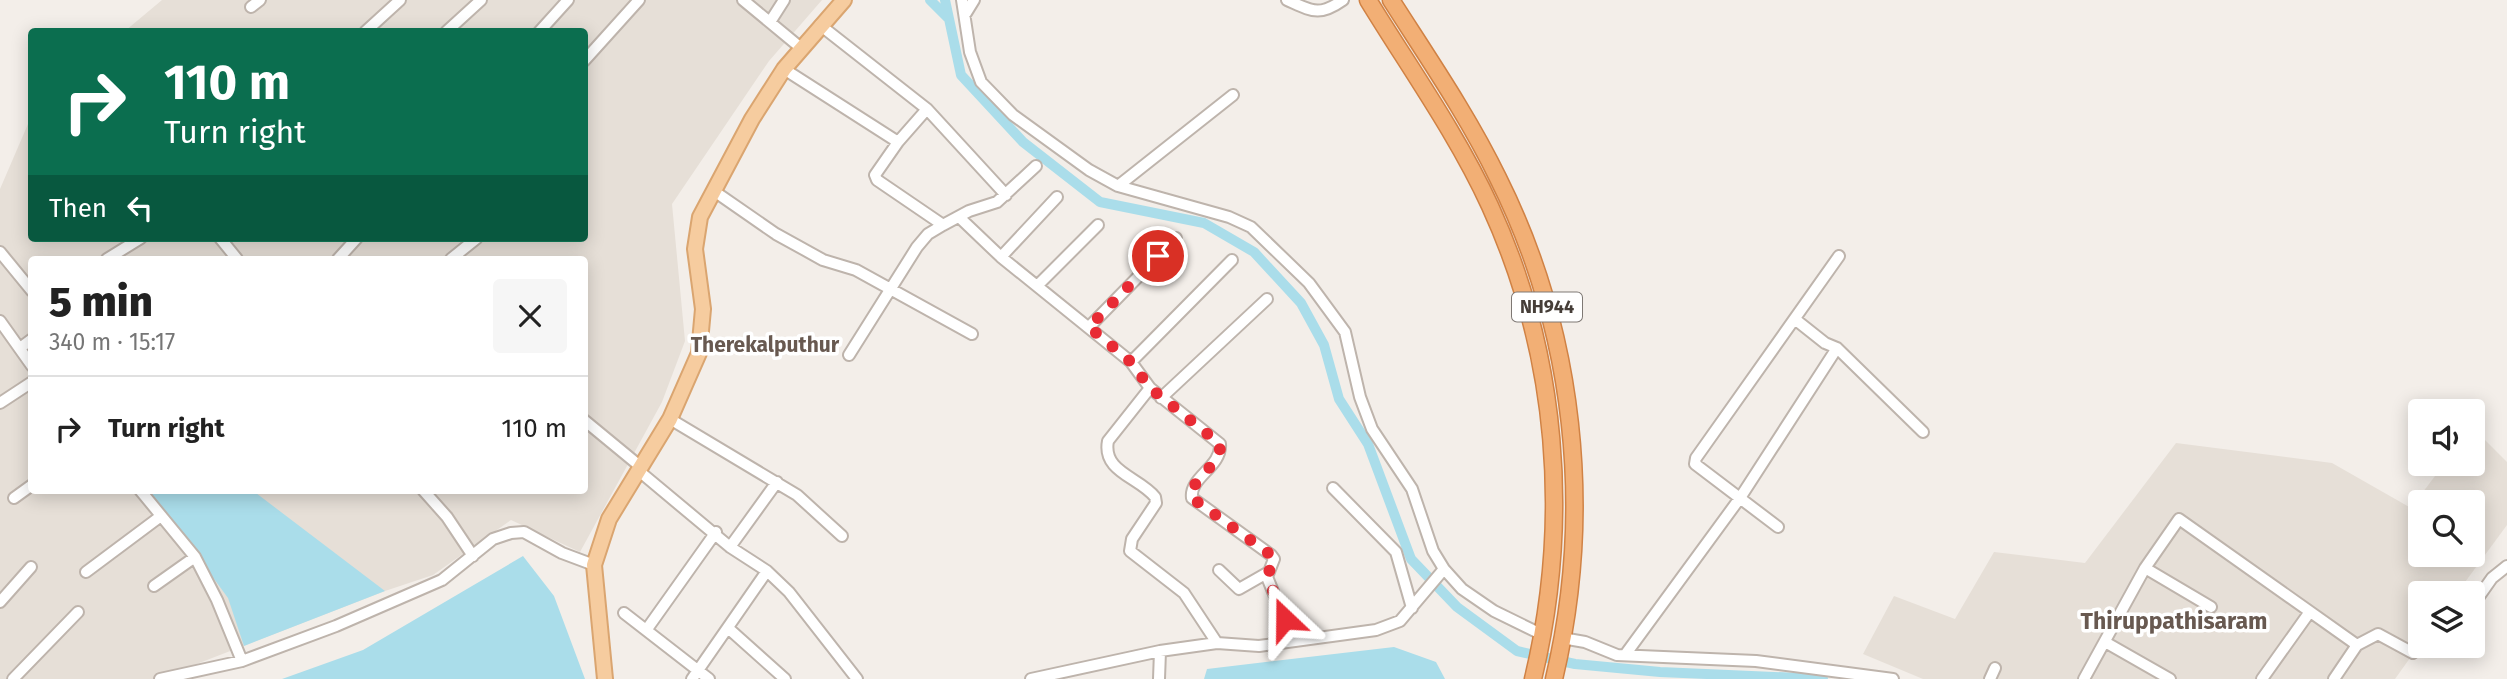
<!DOCTYPE html>
<html lang="en">
<head>
<meta charset="utf-8">
<style>
	:root { --surface:#fff; --page:#f6f6f6; --text:#222; --muted:#767676; --line:#e0e0e0 }
	body { margin:0; font-family:"Fira Sans",sans-serif; background:var(--page); color:var(--text); height:100vh; display:flex; flex-direction:column; font-size:26px; white-space:nowrap }
	* { box-sizing:border-box; margin:0 }
	p { font-size:23px; color:var(--muted) }
	.icon { flex:none; width:38px; height:38px; fill:none; stroke:currentColor; stroke-width:2; stroke-linecap:round; stroke-linejoin:round }
	.map { position:relative; flex:1; overflow:hidden }
	.sheet { position:absolute; left:28px; top:256px; width:560px; height:238px; display:flex; flex-direction:column; background:var(--surface); border-radius:7px; box-shadow:0 4px 18px #0003 }
	.sheet>* { flex:none }
	.hud { position:absolute; left:28px; top:28px; width:560px; height:214px; border-radius:7px; box-shadow:0 4px 18px #0003; background:#0b6e4f; color:#fff; overflow:hidden }
	.controls { position:absolute; left:2408px; top:399px; display:grid; gap:14px }
	.controls a { display:grid; place-items:center; width:77px; height:77px; border-radius:7px; background:var(--surface); box-shadow:0 4px 18px #0003; font-size:35px }
	.pin { position:absolute; display:grid; place-items:center; width:60px; height:60px; color:#fff; margin:-30px; border:4px solid #fff; border-radius:50%; box-shadow:0 2px 7px #0007 }
	.me { position:absolute; width:77px; margin:-38px; rotate:337deg; stroke-linejoin:round; filter:drop-shadow(0 0 5px #0008) }
	.turn { display:flex; align-items:center; gap:24px; height:147px; padding:0 21px; font-size:32px }
	.turn .icon { width:91px; height:91px; stroke-width:2.5 }
	.turn b { display:block; font-size:49px; line-height:60px }
	.then { display:flex; align-items:center; height:66px; padding:0 21px; background:#0003; gap:14px; font-size:26px }
	.round { display:grid; place-items:center; flex:none; width:74px; height:74px; border-radius:7px; background:var(--page) }
	.overview { display:flex; align-items:center; justify-content:space-between; height:119px; padding:0 21px }
	h1 { font-size:42px; font-weight:800; line-height:52px }
	ul { padding:0; list-style:none }
	li { display:flex; align-items:center; gap:21px; height:105px; padding:0 21px; border-top:2px solid var(--line) }
	li div { flex:1 }
	li b { display:block; font-size:26px }
	li em { font-style:normal }
	.map>svg:first-child { display:block }
</style>
</head>
<body>
<div class="map">
<svg width="2507" height="679" viewBox="0 0 2507 679">
	<rect width="100%" height="100%" fill="#f3eee9"/>
	<path fill="#e6dfd7" fill-rule="evenodd" d="M162,0H822L769,61L672,204L685,341L662,402L580,552L511,520L433,575L385,591L158,679H0V189L31,117L32,238H584V32L125,31ZM32,259H584V490H32Z
		M2473,428L2507,462V525L2457,593H2420V644L2395,679H1923L1863,654L1894,596L1955,619L1994,552L2085,563L2176,443L2332,463L2411,508L2444,464H2473ZM2420,502H2473V555H2420Z"/>
	<path fill="#aaddea" d="M149,490H252L385,591L244,646L228,598Z
		M523,556L554,596L585,679H282L363,650Z
		M1394,647L1436,662L1445,679H1204L1207,669Z"/>
	<g fill="none" stroke-linecap="round" stroke-linejoin="round">
		<path stroke="#aaddea" stroke-width="10" d="M930,0L948,18
			M945,0L961,75L1023,142L1100,202L1204,223L1254,252L1301,303L1324,345L1339,399L1368,444L1411,559L1457,607L1517,651L1575,664L1660,672L1823,679"/>
		<g stroke="#beb4ac" stroke-width="14">
			<path id="minor" d="M743,0L801,48
				M962,0L970,52L981,82L1013,115L1089,170L1118,186L1229,217L1251,227L1309,283L1345,332L1360,397L1372,429L1412,489L1433,551L1444,569L1462,589L1494,611L1543,635
				M1287,0C1312,11 1319,17 1343,0
				M251,7L260,0
				M966,13L974,0
				M770,22L784,0
				M820,25L927,109L1006,195
				M365,32L400,0
				M446,32L481,0
				M539,32L568,0
				M584,61L639,0
				M784,69L898,142L927,109
				M898,142L875,175L877,180L943,225L969,211L997,202L1036,166
				M1118,186L1233,95
				M714,191L776,234L823,260L856,270L972,334
				M959,217L1001,257L1131,362L1150,388L1220,444C1222,467 1189,477 1192,498L1271,555L1274,559L1267,577L1293,640
				M220,238L237,259
				M0,252L32,291
				M1001,257L1057,197
				M107,259L141,238
				M338,259L357,238
				M451,259L477,238
				M1037,286L1098,225
				M1796,320L1825,343L1837,348L1923,432
				M0,321L32,366
				M1089,327L1176,238
				M20,348L32,339
				M849,355L917,247L928,234L943,225
				M1131,362L1232,260
				M1150,388L1108,441C1102,472 1139,477 1155,497L1156,503L1132,539L1130,551L1184,593L1217,643
				M1161,398L1267,299
				M0,403L32,382
				M670,419L797,495L842,536
				M584,420L641,467
				M639,471L730,547L767,571L789,592L857,679
				M1333,488L1396,552L1412,608
				M140,490L195,557L217,600L242,661
				M423,490L447,517L473,556
				M14,498L32,485
				M1778,527L1695,464L1696,458L1839,256
				M730,547L777,482
				M2145,568L2211,607
				M1219,570L1239,589L1267,573
				M86,572L161,516
				M154,586L195,557
				M0,602L31,567
				M2473,605L2492,578L2507,566
				M624,613L709,679
				M728,628L785,679
				M647,629L716,532
				M1562,638L1585,642L1617,655L1756,661L1893,679
				M2105,642L2170,679
				M2357,645L2378,634L2413,653
				M1625,655L1740,498L1837,348
				M13,679L78,612
				M160,679L242,661L336,626L442,580L493,539L511,533L524,532L562,553L594,565
				M692,679L767,571
				M1031,679L1160,651L1217,643L1259,646L1376,630L1400,621L1444,569
				M1159,679L1160,651
				M1990,679L1995,668
				M2084,679L2145,568L2179,519L2357,645L2334,679
				M2262,679L2309,613"/>
		</g>
		<g stroke="#daa570" stroke-width="18">
			<path id="major" d="M605,679L594,565L609,519L670,419L699,353L703,309L695,249L700,217L752,119L784,69L844,0"/>
		</g>
		<g stroke="#d08245" stroke-width="19">
			<path id="highway" d="M1368,0C1409,67 1457,134 1490,206C1558,354 1571,521 1533,679
				M1391,0C1428,58 1468,116 1498,178C1575,332 1594,511 1554,679"/>
		</g>
		<use href="#minor" stroke="#fff" stroke-width="10"/>
		<use href="#major" stroke="#f6cc9f" stroke-width="14"/>
		<use href="#highway" stroke="#f2af75" stroke-width="16"/>
	</g>
	<g fill="none" stroke-linecap="round" stroke-linejoin="round">
		<path stroke="#e82b34" stroke-width="12" stroke-dasharray="0 21.6" d="M1158,256L1089,327L1131,362L1150,388L1220,444C1222,467 1189,477 1192,498L1271,555L1274,559L1267,577L1285,619"/>
	</g>
	<g text-anchor="middle" stroke-width="7" stroke-linejoin="round" paint-order="stroke">
		<rect fill="#fff" stroke="#7e7874" stroke-width="2" x="1512" y="292.5" width="70" height="29" rx="5"/>
		<g font-size="18" font-weight="bold" fill="#463e38">
			<text x="1547" y="313">NH944</text>
		</g>
		<g font-size="21" font-weight="bold" fill="#685950" stroke="#fff">
			<text x="765" y="352">Therekalputhur</text>
		</g>
		<g font-size="23" font-weight="bold" fill="#685950" stroke="#fff">
			<text x="2174" y="629">Thiruppathisaram</text>
		</g>
	</g>
</svg>
<div class="controls">
<a><svg class="icon" aria-label="sound" viewBox="0 0 24 24"><path d="M4 9h4l5-4v14l-5-4H4zM17 9q2 3 0 6"/></svg></a>
<a><svg class="icon" aria-label="search" viewBox="0 0 24 24"><circle cx="10" cy="10" r="6"/><path d="M15 15l6 6"/></svg></a>
<a><svg class="icon" aria-label="layers" viewBox="0 0 24 24"><path d="M12 4l9 5-9 5-9-5zM3 14l9 5 9-5"/></svg></a>
</div>
<div class="pin" style="left:1158px;top:256px;background:#d93025"><svg class="icon" aria-label="arrive" viewBox="0 0 24 24"><path d="M6 21V4h12l-3 4 3 4H6"/></svg></div>
<svg class="me" style="left:1285px;top:619px" viewBox="-20 -20 40 40"><path d="M0-17L14 15 0 8-14 15z" fill="#e82b34" stroke="#fff" stroke-width="4"/></svg>
<div class="hud">
<div class="turn"><svg class="icon" aria-label="right" viewBox="0 0 24 24"><path d="M7 20v-9h11M14 6l5 5-5 5"/></svg><div><b>110 m</b>Turn right</div></div>
<div class="then">Then<svg class="icon" aria-label="left" viewBox="0 0 24 24"><path d="M17 20v-9H6M10 6l-5 5 5 5"/></svg></div>
</div>
<section class="sheet">
<div class="overview"><div><h1>5 min</h1><p>340 m · 15:17</p></div><a class="round"><svg class="icon" aria-label="close" viewBox="0 0 24 24"><path d="M6 6l12 12M18 6L6 18"/></svg></a></div>
<ul>
<li><svg class="icon" aria-label="right" viewBox="0 0 24 24"><path d="M7 20v-9h11M14 6l5 5-5 5"/></svg><div><b>Turn right</b></div><em>110 m</em></li>
</ul>
</section>
</div>
</body>
</html>
